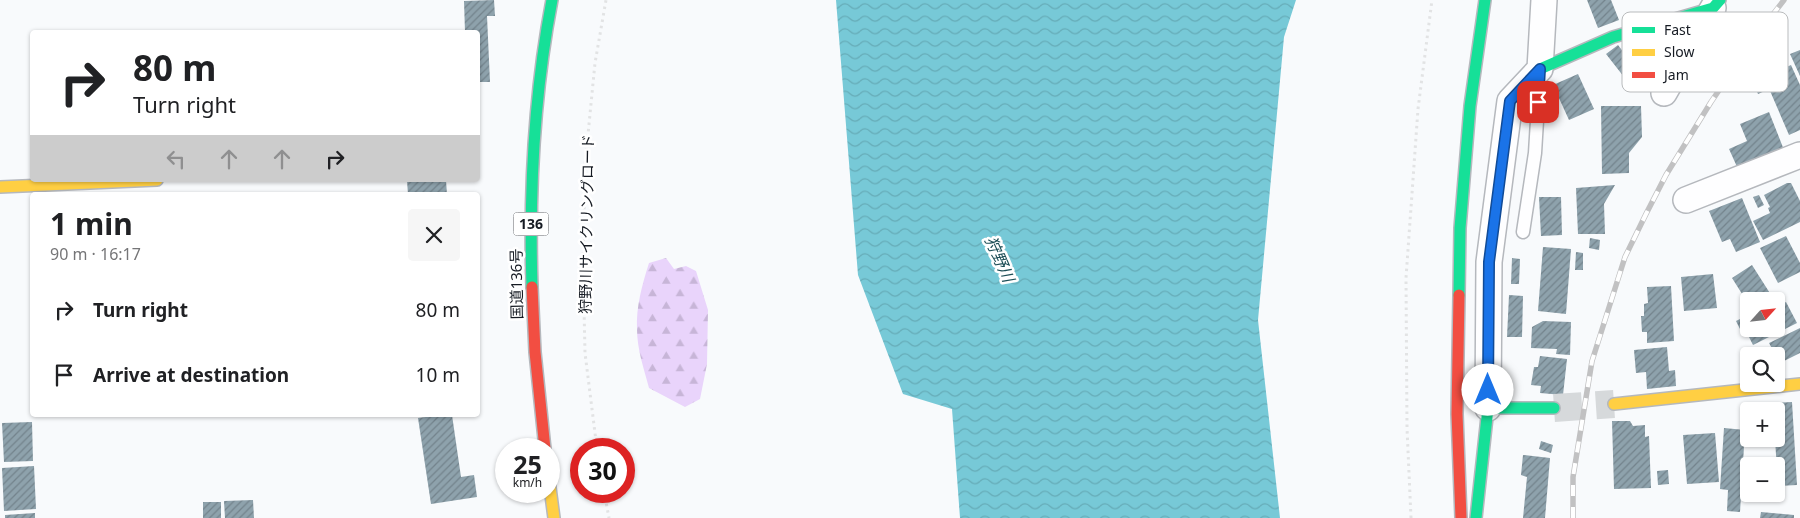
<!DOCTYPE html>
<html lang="en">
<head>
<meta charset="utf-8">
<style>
	:root { --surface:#fff; --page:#f6f6f6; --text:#202124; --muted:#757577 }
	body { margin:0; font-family:"Noto Sans","Noto Sans JP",sans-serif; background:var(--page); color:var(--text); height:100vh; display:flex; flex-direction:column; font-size:19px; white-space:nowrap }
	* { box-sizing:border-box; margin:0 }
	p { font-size:16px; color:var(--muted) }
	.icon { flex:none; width:28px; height:28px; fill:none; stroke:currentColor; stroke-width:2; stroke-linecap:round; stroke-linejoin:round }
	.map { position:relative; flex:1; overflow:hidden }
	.details { position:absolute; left:30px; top:192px; width:450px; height:225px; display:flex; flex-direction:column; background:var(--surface); border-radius:5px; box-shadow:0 1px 4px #0004 }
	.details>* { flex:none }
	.top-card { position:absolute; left:30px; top:30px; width:450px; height:152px; border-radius:5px; box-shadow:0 1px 4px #0004; background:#fff; color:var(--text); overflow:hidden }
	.needle { width:32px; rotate:63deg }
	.tools { position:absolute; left:1740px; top:292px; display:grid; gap:10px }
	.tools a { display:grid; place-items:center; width:45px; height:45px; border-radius:5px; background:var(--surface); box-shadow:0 1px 4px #0004; font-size:25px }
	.speed { position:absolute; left:495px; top:438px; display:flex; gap:10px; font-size:25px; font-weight:700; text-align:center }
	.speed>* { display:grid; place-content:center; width:65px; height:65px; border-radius:50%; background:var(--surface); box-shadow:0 1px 4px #0004; line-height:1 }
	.speed small { font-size:12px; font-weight:400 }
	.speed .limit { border:8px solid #d22; background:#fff; color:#111 }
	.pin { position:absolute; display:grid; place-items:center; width:42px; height:42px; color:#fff; margin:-21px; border-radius:10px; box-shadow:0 2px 8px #0006 }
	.me { position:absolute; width:55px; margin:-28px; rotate:0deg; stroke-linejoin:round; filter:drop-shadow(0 0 4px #0008) }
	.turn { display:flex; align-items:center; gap:18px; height:105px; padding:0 20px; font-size:22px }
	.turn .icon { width:65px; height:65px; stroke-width:2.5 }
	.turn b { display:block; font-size:35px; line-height:42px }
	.lanes { display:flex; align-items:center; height:48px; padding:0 20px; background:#0003; justify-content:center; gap:25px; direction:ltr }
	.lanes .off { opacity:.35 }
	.round { display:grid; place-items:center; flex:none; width:52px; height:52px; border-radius:5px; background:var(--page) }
	.headline { display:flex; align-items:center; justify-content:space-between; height:85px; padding:0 20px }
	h1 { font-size:30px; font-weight:700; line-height:38px }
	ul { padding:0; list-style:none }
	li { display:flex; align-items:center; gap:15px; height:65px; padding:0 20px }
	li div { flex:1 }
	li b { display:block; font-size:19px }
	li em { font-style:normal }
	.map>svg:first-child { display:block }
</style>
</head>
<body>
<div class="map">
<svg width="1800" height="518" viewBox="0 0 1800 518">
	<defs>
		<pattern id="forest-firs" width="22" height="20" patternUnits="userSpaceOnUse" patternTransform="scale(1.25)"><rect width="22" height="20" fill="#e9d4fb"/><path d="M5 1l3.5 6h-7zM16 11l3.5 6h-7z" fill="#c7b5d7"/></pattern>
		<pattern id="water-waves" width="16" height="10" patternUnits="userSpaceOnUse" patternTransform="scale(1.25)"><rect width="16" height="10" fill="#77c9d7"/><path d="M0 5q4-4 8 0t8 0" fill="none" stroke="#66acb8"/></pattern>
		<pattern id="building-hatch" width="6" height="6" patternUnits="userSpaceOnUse" patternTransform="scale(1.25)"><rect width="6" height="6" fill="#8ea2ac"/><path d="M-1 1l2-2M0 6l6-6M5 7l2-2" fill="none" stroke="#73838c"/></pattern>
	</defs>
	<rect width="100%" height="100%" fill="#f8fafc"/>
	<path fill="url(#forest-firs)" d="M666,258L674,269L686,266L696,271L708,310L707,364L700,399L685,407L649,388C644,369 637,349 637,329C636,307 642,285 649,263Z"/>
	<path fill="url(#water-waves)" d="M836,0H1296L1284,37L1258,320L1280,518H960L952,409L903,394L858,275Z"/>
	<path fill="url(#building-hatch)" d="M494,0L495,16H487L490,82H478V32H465L464,1Z
		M1587,0H1611L1619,20L1598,28Z
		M1618,45L1635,67L1624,77L1606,54Z
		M1800,50V76L1790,54Z
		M1791,65L1800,85V130L1789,135L1764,77Z
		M1578,74L1594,109L1569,120L1553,85Z
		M1760,80L1765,91L1758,94L1755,87L1757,82Z
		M1601,106H1641L1642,137L1629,153V173L1602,174Z
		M1769,112L1784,150L1738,169L1729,149L1747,141L1740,124Z
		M407,180H446L447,195H408Z
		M1787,183H1791L1800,201V222L1763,240L1753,221L1770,213L1768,208L1770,207L1764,195Z
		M1615,185L1604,204L1605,234H1578L1576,188Z
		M1759,195L1764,205L1758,208L1753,197Z
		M1539,197H1561L1562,235L1541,236Z
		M1742,198L1760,242L1736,252L1730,239L1722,242L1709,211Z
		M1786,236L1800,263V272L1778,283L1760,248Z
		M1590,238L1600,240L1599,250L1589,248Z
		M1543,247L1571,249L1566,314L1538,311Z
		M1576,252L1583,253V270H1575Z
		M1512,258L1520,259L1519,284H1511Z
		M1752,265L1773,298L1767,301H1749V305L1732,278Z
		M1713,274L1717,308L1684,311L1681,277Z
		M1671,286L1674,341L1647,343V332H1642L1641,316H1644V304L1648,303L1647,287Z
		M1509,295L1523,296L1522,337H1507Z
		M1786,302L1797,323L1753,345L1746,331L1742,333L1736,321L1744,317L1746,322L1749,321V329H1776V307Z
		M1543,321L1571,322L1570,355L1556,354L1557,349L1531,348L1532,327Z
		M1800,328V353L1780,363L1769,343Z
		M1667,347L1669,371L1675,370L1676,386L1647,389L1646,372L1636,373L1634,350Z
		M1540,356L1567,359L1563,395L1540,393L1541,386L1531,385L1534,367H1538Z
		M1792,402L1797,485L1778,486L1775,439L1776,411H1774L1773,403Z
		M441,415H452L461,477L474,475L477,497L431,504L418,418Z
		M1612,421H1630L1633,426L1645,425V437L1649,436L1651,488L1614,489Z
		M32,422L33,461L4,462L2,423Z
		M1724,428L1745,430L1740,512L1727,511L1728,490L1720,489Z
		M1715,433L1719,482L1687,484L1683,435Z
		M1541,441L1553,445L1551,453L1539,449Z
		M1523,455L1550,458L1545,518H1523L1527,477L1521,475Z
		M34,466L36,509L4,511L2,468Z
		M1668,470L1669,484L1658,485L1657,471Z
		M253,500L254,518H225L224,501Z
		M203,502H221V518H203Z
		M1761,512L1794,515V518H1760Z
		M35,513V518H5V515Z"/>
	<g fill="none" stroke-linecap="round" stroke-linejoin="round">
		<path stroke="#d6d9db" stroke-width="28" stroke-dasharray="28 14" stroke-linecap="butt" d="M1554,408L1614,404"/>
		<g stroke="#b5b8bd" stroke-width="15">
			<path id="lane" d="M1523,232L1535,153L1540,72"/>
		</g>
		<g stroke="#b5b8bd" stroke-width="28">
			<path id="street" d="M1664,93L1713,8
				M1686,200L1800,155
				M1488,408L1489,262L1510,101L1540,69L1544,0"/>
		</g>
		<g stroke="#b5b8bd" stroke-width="14">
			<path id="fast" d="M1540,69L1613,37L1713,8L1720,0
				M532,287C529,191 534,94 552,0
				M1459,295L1460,228L1470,106L1485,0
				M1476,518L1488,408H1554"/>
		</g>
		<g stroke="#b5b8bd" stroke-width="14">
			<path id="slow" d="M0,187L157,180
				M1614,404L1800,384
				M549,480L554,518"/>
		</g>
		<g stroke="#b5b8bd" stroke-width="14">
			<path id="jam" d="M532,287L535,352L545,449
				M1459,295L1457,414L1461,518"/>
		</g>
		<path stroke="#e2e3e4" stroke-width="3" stroke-dasharray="2.5 4" stroke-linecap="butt" d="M597,449L585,353L583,261L585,165L595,63L606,0
			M604,491L609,518
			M1411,518L1407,428L1406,278L1418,109L1432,0"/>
		<use href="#lane" stroke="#fefeff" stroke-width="12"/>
		<use href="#street" stroke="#fefeff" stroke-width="25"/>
		<use href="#fast" stroke="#16e098" stroke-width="11"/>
		<use href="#slow" stroke="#ffcf43" stroke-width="11"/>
		<use href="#jam" stroke="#f24e42" stroke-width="11"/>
		<g stroke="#c1c1c2" stroke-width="5.5">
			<path id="rail" d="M1573,518V477L1592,361L1625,257L1646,214L1666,175L1711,102L1754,39L1784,0"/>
		</g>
		<use href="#rail" stroke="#fff" stroke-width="4" stroke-dasharray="11" stroke-linecap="butt"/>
	</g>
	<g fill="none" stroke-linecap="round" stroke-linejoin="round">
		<g stroke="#114b97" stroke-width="12">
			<path id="route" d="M1488,390L1489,262L1510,101L1540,69L1538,102"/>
		</g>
		<use href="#route" stroke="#1a73e8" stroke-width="9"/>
	</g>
	<g text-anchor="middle" stroke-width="5" stroke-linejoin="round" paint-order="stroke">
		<rect fill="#fff" stroke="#5c5f65" stroke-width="1" x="513.5" y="212.5" width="35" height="23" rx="4"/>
		<g font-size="14" font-weight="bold" fill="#161b23">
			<text x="531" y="229">136</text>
		</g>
		<g font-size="15" fill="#161b23" stroke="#fff">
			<text transform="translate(587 224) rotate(-89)" y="5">狩野川サイクリングロード</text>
			<text transform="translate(517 284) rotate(-91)" y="5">国道136号</text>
		</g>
		<g font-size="16" font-style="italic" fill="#1d4e56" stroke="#fff">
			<text transform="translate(1000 259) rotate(66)" y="6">狩野川</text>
		</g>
	</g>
	<rect x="1622" y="12" width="166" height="80" rx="8" fill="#fff" stroke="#b9bbbd" stroke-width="1"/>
	<rect x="1632" y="27" width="23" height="6" fill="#16e098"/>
	<rect x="1632" y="49" width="23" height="7" fill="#ffcf43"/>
	<rect x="1632" y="72" width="23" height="6" fill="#f24e42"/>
	<g font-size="14" fill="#161b23">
		<text x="1664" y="35">Fast</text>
		<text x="1664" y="57">Slow</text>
		<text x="1664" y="80">Jam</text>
	</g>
</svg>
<div class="tools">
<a><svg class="needle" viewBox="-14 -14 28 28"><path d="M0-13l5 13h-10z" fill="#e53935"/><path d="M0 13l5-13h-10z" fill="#757577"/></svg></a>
<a><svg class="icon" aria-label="search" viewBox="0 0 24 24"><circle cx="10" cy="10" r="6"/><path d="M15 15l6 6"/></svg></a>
<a>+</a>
<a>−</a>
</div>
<div class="speed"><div>25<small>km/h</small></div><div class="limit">30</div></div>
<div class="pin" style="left:1538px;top:102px;background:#d93025"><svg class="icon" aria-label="arrive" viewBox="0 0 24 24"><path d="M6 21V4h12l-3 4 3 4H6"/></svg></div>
<svg class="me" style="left:1488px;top:390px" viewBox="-20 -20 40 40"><circle r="19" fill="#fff"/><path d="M0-13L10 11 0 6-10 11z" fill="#1a73e8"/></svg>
<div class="top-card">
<div class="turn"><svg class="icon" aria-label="right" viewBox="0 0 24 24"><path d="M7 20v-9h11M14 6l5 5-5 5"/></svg><div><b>80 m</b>Turn right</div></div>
<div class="lanes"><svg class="icon off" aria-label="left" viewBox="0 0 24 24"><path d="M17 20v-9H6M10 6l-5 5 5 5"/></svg><svg class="icon off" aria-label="ahead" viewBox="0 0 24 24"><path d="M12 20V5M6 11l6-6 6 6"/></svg><svg class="icon off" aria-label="ahead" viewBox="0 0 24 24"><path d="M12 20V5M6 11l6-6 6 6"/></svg><svg class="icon" aria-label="right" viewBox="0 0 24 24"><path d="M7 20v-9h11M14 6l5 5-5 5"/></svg></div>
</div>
<section class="details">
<div class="headline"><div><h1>1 min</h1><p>90 m · 16:17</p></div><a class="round"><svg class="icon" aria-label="close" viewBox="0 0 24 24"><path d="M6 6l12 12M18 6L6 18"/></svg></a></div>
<ul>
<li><svg class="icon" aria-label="right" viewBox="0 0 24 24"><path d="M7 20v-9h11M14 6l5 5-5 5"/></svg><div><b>Turn right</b></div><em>80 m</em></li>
<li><svg class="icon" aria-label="arrive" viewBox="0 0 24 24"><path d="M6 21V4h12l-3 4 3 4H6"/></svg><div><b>Arrive at destination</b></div><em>10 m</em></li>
</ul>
</section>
</div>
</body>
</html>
